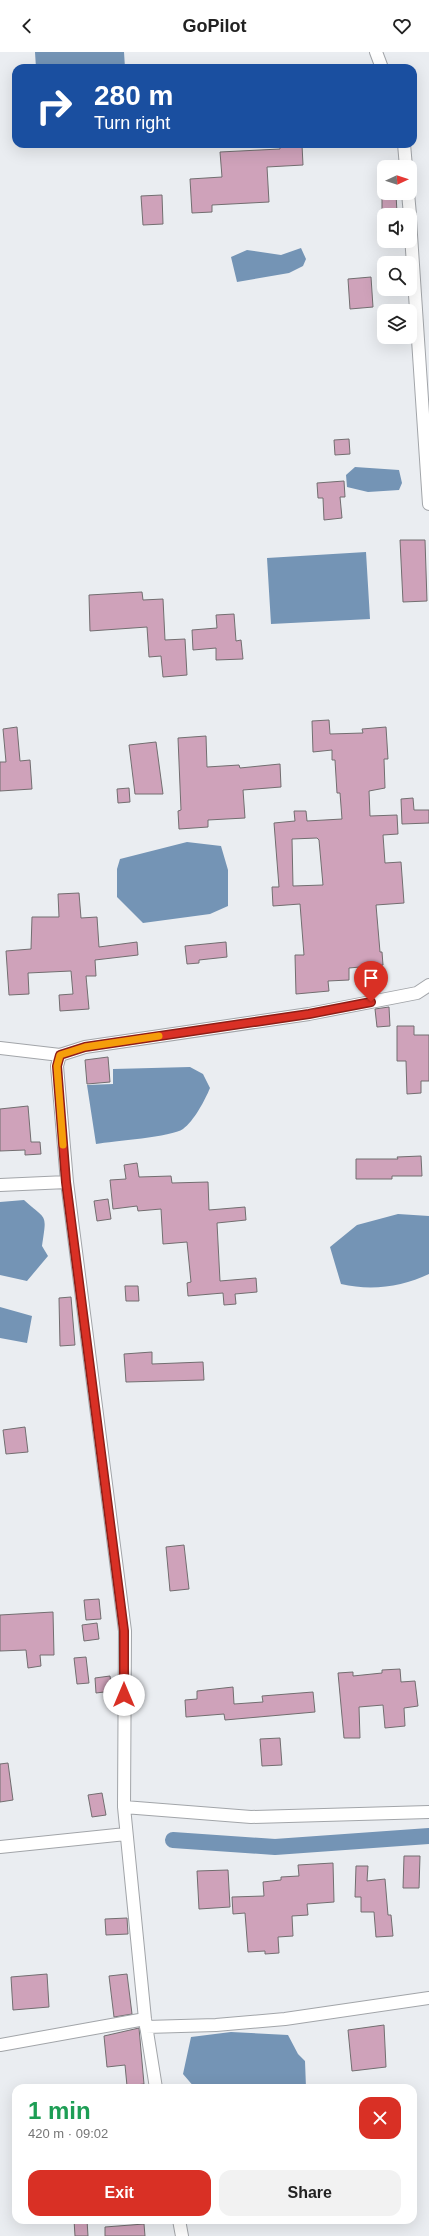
<!DOCTYPE html>
<html lang="en">
<head>
<meta charset="utf-8">
<style>
	:root { --surface:#fff; --page:#f2f2f2; --text:#222; --muted:#767676; --accent:#d93025 }
	body { margin:0; font-family:Helvetica,sans-serif; background:var(--page); color:var(--text); height:100vh; display:flex; flex-direction:column; font-size:15px; white-space:nowrap }
	* { box-sizing:border-box; margin:0 }
	p { font-size:13px; color:var(--muted) }
	.icon { flex:none; width:22px; height:22px; fill:none; stroke:currentColor; stroke-width:2; stroke-linecap:round; stroke-linejoin:round }
	.map { position:relative; flex:1; overflow:hidden }
	.sheet { position:absolute; left:12px; top:2032px; width:405px; height:140px; display:flex; flex-direction:column; background:var(--surface); border-radius:12px; box-shadow:0 4px 16px #0002 }
	.sheet>* { flex:none }
	.top-card { position:absolute; left:12px; top:12px; width:405px; height:84px; border-radius:12px; box-shadow:0 4px 16px #0002; background:#1a4fa0; color:#fff; overflow:hidden }
	.needle { width:26px; rotate:87deg }
	.fabs { position:absolute; left:377px; top:108px; display:grid; gap:8px }
	.fabs a { display:grid; place-items:center; width:40px; height:40px; border-radius:8px; background:var(--surface); box-shadow:0 4px 16px #0002; font-size:20px }
	.pin { position:absolute; display:grid; place-items:center; width:34px; height:34px; color:#fff; margin:-41px -17px; border-radius:50% 50% 50% 0; rotate:-45deg; box-shadow:0 0 4px #0007 }
	.pin .icon { rotate:45deg }
	.me { position:absolute; width:44px; margin:-22px; rotate:0deg; stroke-linejoin:round; filter:drop-shadow(0 0 3px #0008) }
	.turn { display:flex; align-items:center; gap:14px; height:84px; padding:0 16px; font-size:18px }
	.turn .icon { width:52px; height:52px; stroke-width:2.5 }
	.turn b { display:block; font-size:28px; line-height:34px }
	.round { display:grid; place-items:center; flex:none; width:42px; height:42px; border-radius:12px; background:var(--page) }
	.overview { display:flex; align-items:center; justify-content:space-between; height:68px; padding:0 16px }
	h1 { font-size:24px; font-weight:800; line-height:30px; color:#1e9e55 }
	.cta { display:flex; gap:8px; margin-top:auto; padding:8px 16px }
	.cta a { flex:1; height:46px; border-radius:12px; background:var(--accent); color:#fff; font-size:16px; font-weight:800; line-height:46px; text-align:center }
	.cta a+a { background:var(--page); color:var(--text) }
	header { display:flex; justify-content:space-between; align-items:center; height:52px; padding:0 16px; background:var(--surface); font-size:18px; font-weight:800 }
	.map>svg:first-child { display:block }
</style>
</head>
<body>
<header><svg class="icon" aria-label="back" viewBox="0 0 24 24"><path d="M15 5l-7 7 7 7"/></svg>GoPilot<svg class="icon" aria-label="heart" viewBox="0 0 24 24"><path d="M12 20l-8-8c-3-5 5-10 8-4 3-6 11-1 8 4z"/></svg></header>
<div class="map">
<svg width="429" height="2184" viewBox="0 0 429 2184">
	<rect width="100%" height="100%" fill="#eaedf1"/>
	<path fill="#7494b5" d="M35,0H124L125,16H36Z
		M301,196L306,207L303,214L289,221L237,230L231,205L247,198L281,203Z
		M355,415L399,418L402,431L399,438L368,440L347,435L346,423Z
		M366,500L370,567L271,572L267,506Z
		M187,790L221,794L228,818V854L210,862L143,871L117,845V817L120,807Z
		M190,1015L203,1022L210,1036C205,1048 194,1069 183,1077C172,1085 113,1089 96,1092L87,1033L113,1032V1017Z
		M24,1148C47,1169 47,1160 42,1194L48,1204L27,1229L0,1223V1150Z
		M398,1162L429,1164V1222C402,1235 371,1239 341,1232L330,1195L357,1173Z
		M0,1255L32,1264L27,1291L0,1286Z
		M231,1980L288,1983L298,2002L305,2009L306,2036H195L183,2022L191,1985Z"/>
	<g fill="none" stroke-linecap="round" stroke-linejoin="round">
		<path stroke="#7494b5" stroke-width="16" d="M173,1788L275,1795L429,1784"/>
	</g>
	<path fill="#cfa2ba" stroke="#726e70" fill-rule="evenodd" d="M302,93L303,113L267,115L269,150L212,153V160L192,161L190,127L222,125L220,100L280,97V95Z
		M396,142L397,161H382V143Z
		M162,143L163,172L143,173L141,144Z
		M371,225L373,255L350,257L348,227Z
		M349,387L350,402L335,403L334,388Z
		M344,429L345,445H340L342,466L324,468L323,446H318L317,431Z
		M400,488H425L427,549L403,550Z
		M142,540L143,548L163,547L165,588L185,587L187,623L163,625L161,604L149,605L147,575L90,579L89,543Z
		M234,562L236,589L241,588L243,607L216,608V596L193,598L192,578L217,576L216,563Z
		M329,668L330,682L363,681L362,677L386,675L388,707H384L385,736L369,739L370,764L397,763L398,782L383,783L385,811L401,810L404,851L376,853L380,900H382L383,913L349,916V928L328,929L329,939L296,942L295,903H304L300,852L273,854L272,835H279L274,771L295,769L294,759H306L307,769L342,767L340,741H337L335,708H332V698L313,700L312,669ZM317,786L319,788L323,833L293,834L292,787Z
		M17,675L20,709L30,708L32,737L0,739V710H6L3,677Z
		M206,684L207,715L239,713L240,716L280,712L281,735L243,738L245,766L208,768V775L179,777L178,759L181,758L178,686Z
		M156,690L163,742H135L129,693Z
		M129,736L130,750L118,751L117,737Z
		M413,746L414,758H429V771L402,772L401,747Z
		M79,841L81,866L97,865L99,895L137,890L138,903L95,908L96,924H86L89,957L60,959L59,943L73,942L71,919L28,921L29,942L9,943L6,899L31,897L32,865H59L58,842Z
		M226,890L227,905L199,908V911L187,912L185,894Z
		M389,955L390,974L377,975L375,957Z
		M397,974H414V983H429V1029H421V1041L407,1042L406,1009H397Z
		M108,1005L110,1030L87,1032L85,1008Z
		M28,1054L31,1090H40L41,1102L25,1103V1098L0,1099V1057Z
		M421,1104L422,1124H392V1127H356V1107H398L397,1105Z
		M137,1111L139,1125L171,1124L172,1131L208,1130L209,1158L245,1155L246,1168L217,1171L220,1229L256,1226L257,1240L235,1242L236,1252L224,1253L223,1241L188,1244L187,1231L191,1230L187,1190L163,1192L161,1157L138,1159L137,1154L113,1157L110,1128L126,1127L124,1113Z
		M108,1147L111,1167L97,1169L94,1149Z
		M125,1234H138L139,1249H126Z
		M71,1245L75,1293L60,1294L59,1246Z
		M152,1300V1312L203,1310L204,1328L126,1330L124,1302Z
		M25,1375L28,1400L6,1402L3,1378Z
		M184,1493L189,1537L170,1539L166,1495Z
		M99,1547L101,1567L86,1568L84,1548Z
		M53,1560L54,1603H40L41,1614L28,1616L26,1598L0,1599V1563Z
		M97,1571L99,1587L84,1589L82,1573Z
		M86,1605L89,1631L77,1632L74,1606Z
		M400,1617L401,1630L415,1629L418,1654L404,1656L405,1674L385,1676L383,1653L359,1655L360,1686H344L338,1621L353,1620V1624L382,1621V1618Z
		M110,1624L112,1639L96,1641L95,1626Z
		M233,1635L234,1652L263,1650L262,1644L313,1640L315,1660L225,1668L224,1662L186,1665L185,1648L197,1647V1639Z
		M280,1686L282,1713L262,1714L260,1687Z
		M8,1711L13,1748L0,1750V1712Z
		M102,1741L106,1763L92,1765L88,1743Z
		M404,1804H420L419,1836H403Z
		M333,1811L334,1850L307,1852L308,1863L292,1864L293,1884L278,1885L279,1901L265,1902V1899L248,1900L245,1861L233,1862L232,1845L264,1844L263,1830L281,1828V1825L299,1824L298,1813Z
		M356,1814H368L367,1829L385,1827L388,1863H391L393,1884L376,1885L374,1860H361V1845H355Z
		M228,1818L230,1855L199,1857L197,1819Z
		M127,1866L128,1882L106,1883L105,1867Z
		M47,1922L49,1955L13,1958L11,1925Z
		M127,1922L132,1962L114,1965L109,1924Z
		M384,1973L386,2015L352,2019L348,1978Z
		M139,1976L144,2032L127,2034L125,2013L107,2015L104,1984Z
		M74,2168H87L88,2184H75Z
		M144,2172L145,2184H105V2175Z"/>
	<g fill="none" stroke-linecap="round" stroke-linejoin="round">
		<g stroke="#a2a5a9" stroke-width="14">
			<path id="street" d="M376,0L382,16
				M404,92L406,115
				M408,141L410,163
				M410,168L429,452
				M0,996L60,1003
				M0,1133L67,1130
				M124,1755L251,1765L429,1760
				M0,1795L126,1782
				M146,1975L216,1973L285,1967L429,1946
				M0,1993L145,1967
				M156,2036L145,1967L124,1755L125,1579L67,1130L57,1014L60,1003L85,995L309,962L417,941L429,933
				M179,2168L182,2184"/>
		</g>
		<use href="#street" stroke="#fff" stroke-width="12"/>
	</g>
	<g fill="none" stroke-linecap="round" stroke-linejoin="round">
		<g stroke="#8d1f18" stroke-width="10">
			<path id="route" d="M124,1643V1579L66,1130L57,1014L60,1003L85,995L309,962L371,950"/>
		</g>
		<use href="#route" stroke="#d93025" stroke-width="7"/>
		<path stroke="#f59e0b" stroke-width="7" d="M63,1093L57,1014L60,1003L85,995L159,984"/>
	</g>
</svg>
<div class="fabs">
<a><svg class="needle" viewBox="-14 -14 28 28"><path d="M0-13l5 13h-10z" fill="#e53935"/><path d="M0 13l5-13h-10z" fill="#767676"/></svg></a>
<a><svg class="icon" aria-label="sound" viewBox="0 0 24 24"><path d="M4 9h4l5-4v14l-5-4H4zM17 9q2 3 0 6"/></svg></a>
<a><svg class="icon" aria-label="search" viewBox="0 0 24 24"><circle cx="10" cy="10" r="6"/><path d="M15 15l6 6"/></svg></a>
<a><svg class="icon" aria-label="layers" viewBox="0 0 24 24"><path d="M12 4l9 5-9 5-9-5zM3 14l9 5 9-5"/></svg></a>
</div>
<div class="pin" style="left:371px;top:950px;background:#d93025"><svg class="icon" aria-label="arrive" viewBox="0 0 24 24"><path d="M6 21V4h12l-3 4 3 4H6"/></svg></div>
<svg class="me" style="left:124px;top:1643px" viewBox="-20 -20 40 40"><circle r="19" fill="#fff"/><path d="M0-13L10 11 0 6-10 11z" fill="#d93025"/></svg>
<div class="top-card">
<div class="turn"><svg class="icon" aria-label="right" viewBox="0 0 24 24"><path d="M7 20v-9h11M14 6l5 5-5 5"/></svg><div><b>280 m</b>Turn right</div></div>
</div>
<section class="sheet">
<div class="overview"><div><h1>1 min</h1><p>420 m · 09:02</p></div><a class="round" style="background:#d93025;color:#fff"><svg class="icon" aria-label="close" viewBox="0 0 24 24"><path d="M6 6l12 12M18 6L6 18"/></svg></a></div>
<div class="cta"><a>Exit</a><a>Share</a></div>
</section>
</div>
</body>
</html>
